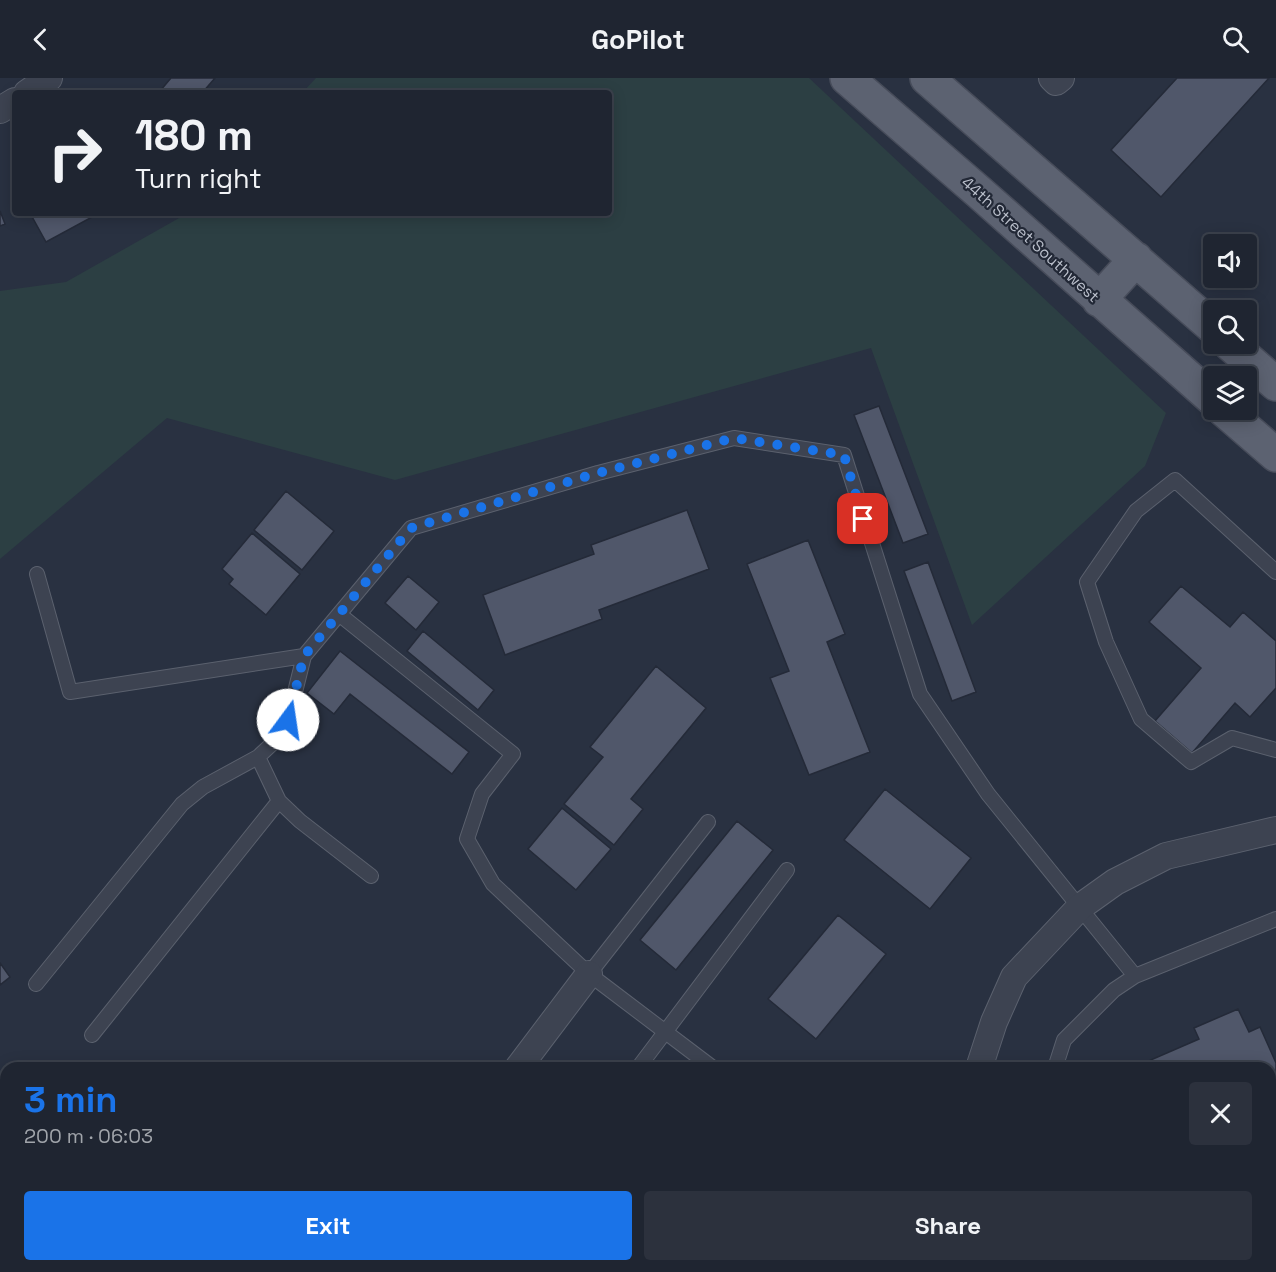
<!DOCTYPE html>
<html lang="en">
<head>
<meta charset="utf-8">
<style>
	:root { --surface:#1f2531; --page:#2c313d; --text:#f1f3f6; --muted:#a1a5ab; --line:#3c424d; --accent:#1a73e8 }
	body { margin:0; font-family:"Space Grotesk",sans-serif; background:var(--page); color:var(--text); height:100vh; display:flex; flex-direction:column; font-size:22px; white-space:nowrap }
	* { box-sizing:border-box; margin:0 }
	p { font-size:20px; color:var(--muted) }
	.icon { flex:none; width:33px; height:33px; fill:none; stroke:currentColor; stroke-width:2; stroke-linecap:round; stroke-linejoin:round }
	.map { position:relative; flex:1; overflow:hidden }
	.side { position:absolute; left:0px; top:984px; width:1276px; height:210px; display:flex; flex-direction:column; background:var(--surface); border-radius:18px 18px 0 0; box-shadow:0 3px 15px #0003,0 0 0 2px var(--line) }
	.side>* { flex:none }
	.banner { position:absolute; left:12px; top:12px; width:600px; height:126px; border-radius:6px; box-shadow:0 3px 15px #0003,0 0 0 2px var(--line); background:#1f2531; color:var(--text); overflow:hidden }
	.buttons { position:absolute; left:1203px; top:156px; display:grid; gap:12px }
	.buttons a { display:grid; place-items:center; width:54px; height:54px; border-radius:6px; background:var(--surface); box-shadow:0 3px 15px #0003,0 0 0 2px var(--line); font-size:30px }
	.pin { position:absolute; display:grid; place-items:center; width:51px; height:51px; color:#fff; margin:-26px; border-radius:12px; box-shadow:0 3px 9px #0006 }
	.me { position:absolute; width:66px; margin:-33px; rotate:14deg; stroke-linejoin:round; filter:drop-shadow(0 0 4px #0008) }
	.turn { display:flex; align-items:center; gap:21px; height:126px; padding:0 24px; font-size:27px }
	.turn .icon { width:78px; height:78px; stroke-width:2.5 }
	.turn b { display:block; font-size:42px; line-height:51px }
	.round { display:grid; place-items:center; flex:none; width:63px; height:63px; border-radius:6px; background:var(--page) }
	.summary { display:flex; align-items:center; justify-content:space-between; height:102px; padding:0 24px }
	h1 { font-size:36px; font-weight:700; line-height:45px; color:var(--accent) }
	.button { display:flex; gap:12px; margin-top:auto; padding:12px 24px }
	.button a { flex:1; height:69px; border-radius:6px; background:var(--accent); color:#fff; font-size:24px; font-weight:700; line-height:69px; text-align:center }
	.button a+a { background:var(--page); color:var(--text) }
	header { display:flex; justify-content:space-between; align-items:center; height:78px; padding:0 24px; background:var(--surface); font-size:27px; font-weight:700 }
	.map>svg:first-child { display:block }
</style>
</head>
<body>
<header><svg class="icon" aria-label="back" viewBox="0 0 24 24"><path d="M15 5l-7 7 7 7"/></svg>GoPilot<svg class="icon" aria-label="search" viewBox="0 0 24 24"><circle cx="10" cy="10" r="6"/><path d="M15 15l6 6"/></svg></header>
<div class="map">
<svg width="1276" height="1194" viewBox="0 0 1276 1194">
	<rect width="100%" height="100%" fill="#293141"/>
	<path fill="#2c3f43" d="M316,0H809L1166,335L1145,388L972,547L871,270L395,402L167,340L0,481V213L66,204L188,135H609V15H302Z"/>
	<path fill="#50576a" stroke="#242a38" stroke-width="1.5" d="M171,0H215L202,15H163L160,13Z
		M1177,0H1269L1161,119L1111,72Z
		M0,133L5,146L0,148Z
		M30,135H92L94,138L46,164Z
		M879,328L928,456L903,465L854,337Z
		M286,413L334,453L302,492L254,452Z
		M687,432L709,491L599,532L602,541L505,577L483,517L594,476L591,467Z
		M252,455L300,496L266,537L229,506L233,501L222,491Z
		M808,462L845,556L827,564L870,674L809,697L770,600L789,593L747,486Z
		M928,484L976,614L952,623L904,493Z
		M408,498L439,524L416,552L385,525Z
		M1181,508L1230,549L1243,534L1276,563V610L1250,639L1235,625L1192,675L1155,643L1201,590L1149,544Z
		M423,553L494,612L478,632L407,573Z
		M340,573L469,674L452,696L350,616L334,636L307,615Z
		M656,588L706,630L631,721L643,731L614,767L564,726L603,679L590,669Z
		M885,711L971,780L930,831L844,762Z
		M562,730L611,771L576,812L528,771Z
		M737,743L773,772L676,892L640,862Z
		M838,837L886,876L816,961L768,921Z
		M0,885L10,899L0,907Z
		M1238,931L1249,954L1260,949L1276,985V1000L1270,1002V990H1149L1146,984L1199,961L1194,950Z
		M0,1169L6,1178V1188H13L17,1194H0Z
		M768,1188H814L822,1194H763Z"/>
	<g fill="none" stroke-linecap="round" stroke-linejoin="round">
		<g stroke="#5b616e" stroke-width="16">
			<path id="lane" d="M1276,494L1175,402L1136,433L1087,504L1106,564L1141,641L1191,684L1232,660L1276,672
				M37,496L70,614L304,578
				M339,536L513,676L482,716L467,761L493,806L589,896L713,990
				M258,679L279,723L300,743L371,798
				M589,896L708,744
				M36,906L182,726L203,709L258,679L274,664L288,642L304,578L411,450L598,395L734,360L844,377L920,616L988,716L1135,898
				M92,957L279,723
				M638,990L787,792
				M1055,990L1064,962L1114,912L1135,898L1276,841
				M1270,1053L1276,1051
				M1270,1109L1276,1127
				M1101,1188L1103,1194
				M1013,1194L1028,1188"/>
		</g>
		<g stroke="#5b616e" stroke-width="28">
			<path id="street" d="M1052,0L1056,4L1061,0
				M27,15L49,0
				M0,32L15,23
				M518,990L589,896
				M979,990L994,944L1014,899L1080,829L1115,804L1166,778L1276,752
				M411,1188L419,1194
				M1001,1188L1003,1194
				M486,1194L490,1188"/>
		</g>
		<g stroke="#474c5a" stroke-width="36">
			<path id="primary" d="M847,0L980,115L1214,322
				M927,0L1214,250
				M1099,222L1136,181
				M1230,266L1276,306
				M1224,332L1276,377"/>
		</g>
		<use href="#lane" stroke="#3d4351" stroke-width="14"/>
		<use href="#street" stroke="#3d4351" stroke-width="26"/>
		<use href="#primary" stroke="#5c6271" stroke-width="33"/>
	</g>
	<g fill="none" stroke-linecap="round" stroke-linejoin="round">
		<path stroke="#1a73e8" stroke-width="10" stroke-dasharray="0 18" d="M288,642L304,578L411,450L598,395L734,360L844,377L863,441"/>
	</g>
	<g text-anchor="middle" stroke-width="4.5" stroke-linejoin="round" paint-order="stroke">
		<g font-size="16" fill="#babfcb" stroke="#222836">
			<text transform="translate(1031 161) rotate(42)" y="6">44th Street Southwest</text>
		</g>
	</g>
</svg>
<div class="buttons">
<a><svg class="icon" aria-label="sound" viewBox="0 0 24 24"><path d="M4 9h4l5-4v14l-5-4H4zM17 9q2 3 0 6"/></svg></a>
<a><svg class="icon" aria-label="search" viewBox="0 0 24 24"><circle cx="10" cy="10" r="6"/><path d="M15 15l6 6"/></svg></a>
<a><svg class="icon" aria-label="layers" viewBox="0 0 24 24"><path d="M12 4l9 5-9 5-9-5zM3 14l9 5 9-5"/></svg></a>
</div>
<div class="pin" style="left:863px;top:441px;background:#d93025"><svg class="icon" aria-label="arrive" viewBox="0 0 24 24"><path d="M6 21V4h12l-3 4 3 4H6"/></svg></div>
<svg class="me" style="left:288px;top:642px" viewBox="-20 -20 40 40"><circle r="19" fill="#fff"/><path d="M0-13L10 11 0 6-10 11z" fill="#1a73e8"/></svg>
<div class="banner">
<div class="turn"><svg class="icon" aria-label="right" viewBox="0 0 24 24"><path d="M7 20v-9h11M14 6l5 5-5 5"/></svg><div><b>180 m</b>Turn right</div></div>
</div>
<section class="side">
<div class="summary"><div><h1>3 min</h1><p>200 m · 06:03</p></div><a class="round"><svg class="icon" aria-label="close" viewBox="0 0 24 24"><path d="M6 6l12 12M18 6L6 18"/></svg></a></div>
<div class="button"><a>Exit</a><a>Share</a></div>
</section>
</div>
</body>
</html>
